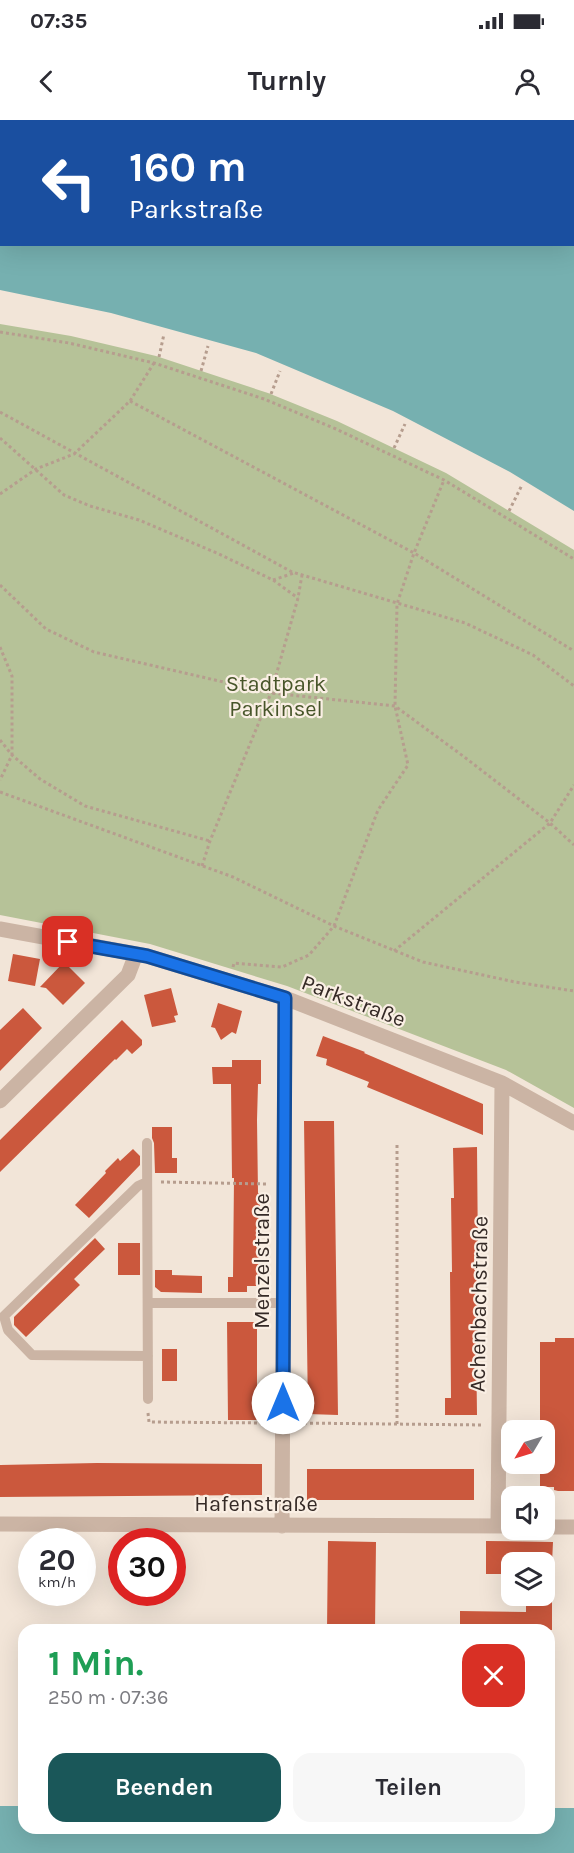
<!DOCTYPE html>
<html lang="de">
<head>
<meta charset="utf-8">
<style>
	:root { --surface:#fff; --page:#f7f7f7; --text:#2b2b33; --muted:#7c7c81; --accent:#1a5759 }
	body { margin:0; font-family:Karla,sans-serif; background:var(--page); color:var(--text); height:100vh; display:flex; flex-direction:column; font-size:22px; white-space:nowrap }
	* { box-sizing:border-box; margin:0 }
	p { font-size:20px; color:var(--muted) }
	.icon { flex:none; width:33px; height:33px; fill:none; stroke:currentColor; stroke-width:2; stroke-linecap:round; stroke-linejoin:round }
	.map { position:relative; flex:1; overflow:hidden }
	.sheet { position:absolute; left:18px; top:1504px; width:537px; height:210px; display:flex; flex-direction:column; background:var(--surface); border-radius:18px; box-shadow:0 6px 24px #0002 }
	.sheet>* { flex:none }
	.banner { position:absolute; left:0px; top:0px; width:574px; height:126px; box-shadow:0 6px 24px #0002; background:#1a4fa0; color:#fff; overflow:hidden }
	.needle { width:39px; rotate:232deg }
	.buttons { position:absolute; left:501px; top:1300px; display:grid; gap:12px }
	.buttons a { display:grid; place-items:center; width:54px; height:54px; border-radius:12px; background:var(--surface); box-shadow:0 6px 24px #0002; font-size:30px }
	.speed { position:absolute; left:18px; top:1408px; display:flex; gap:12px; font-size:30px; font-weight:700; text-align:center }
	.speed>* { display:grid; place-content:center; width:78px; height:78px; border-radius:50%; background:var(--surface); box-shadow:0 6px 24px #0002; line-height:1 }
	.speed small { font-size:15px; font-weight:400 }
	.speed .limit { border:9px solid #d22; background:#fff; color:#111 }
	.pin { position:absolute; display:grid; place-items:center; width:51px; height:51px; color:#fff; margin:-26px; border-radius:12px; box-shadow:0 3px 9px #0006 }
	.me { position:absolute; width:66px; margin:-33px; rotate:0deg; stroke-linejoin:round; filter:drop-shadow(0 0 4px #0008) }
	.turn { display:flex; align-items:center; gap:21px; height:126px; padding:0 30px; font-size:27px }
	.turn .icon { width:78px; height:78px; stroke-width:2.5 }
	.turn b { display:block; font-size:42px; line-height:51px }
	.round { display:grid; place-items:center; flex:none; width:63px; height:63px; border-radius:18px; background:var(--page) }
	.head { display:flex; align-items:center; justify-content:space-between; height:102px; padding:0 30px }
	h1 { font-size:36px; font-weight:700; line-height:45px; color:#1e9e55 }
	.button { display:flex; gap:12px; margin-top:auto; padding:12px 30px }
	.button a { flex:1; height:69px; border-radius:18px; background:var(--accent); color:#fff; font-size:24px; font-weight:700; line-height:69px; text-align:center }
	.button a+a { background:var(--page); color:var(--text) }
	.status { display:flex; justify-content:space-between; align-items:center; height:42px; padding:0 30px; background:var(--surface); direction:ltr }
	.status svg { height:16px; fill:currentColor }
	header { display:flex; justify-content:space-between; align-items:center; height:78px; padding:0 30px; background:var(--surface); font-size:27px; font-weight:700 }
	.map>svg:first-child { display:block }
</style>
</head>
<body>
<div class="status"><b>07:35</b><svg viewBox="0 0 49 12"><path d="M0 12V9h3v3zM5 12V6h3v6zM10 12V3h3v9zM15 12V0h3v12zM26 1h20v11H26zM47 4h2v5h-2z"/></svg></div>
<header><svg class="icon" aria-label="back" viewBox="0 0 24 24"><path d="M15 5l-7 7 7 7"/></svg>Turnly<svg class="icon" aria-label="person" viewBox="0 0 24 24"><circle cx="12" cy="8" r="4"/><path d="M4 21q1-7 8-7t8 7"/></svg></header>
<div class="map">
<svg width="574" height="1733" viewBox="0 0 574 1733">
	<rect width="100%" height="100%" fill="#f2e5d8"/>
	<path fill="#b6c298" d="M0,204L71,216L156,236L268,273L337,301L446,353L574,430V988L506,950L287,866L150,824L0,795Z"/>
	<path fill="#76b0b0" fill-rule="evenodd" d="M0,0H574V391L510,352L393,291L256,233L111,193L0,170ZM2,2H573V124H2Z
		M0,1686H24V1708H549V1688H574V1733H0Z"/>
	<path fill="#cb583d" d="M13,834L40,839L35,866L8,861Z
		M64,842L85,863L63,885L46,868L40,867Z
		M171,868L178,895L174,896L176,902L152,907L144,875Z
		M218,883L242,891L236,914L232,912L221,920L215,908L211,907Z
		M23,888L42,908L0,951V910Z
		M122,900L142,920V925L132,934L127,929L116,940L115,939L0,1052V1020Z
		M323,916L365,932L364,933L483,984V1015L367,967L369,962L326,945L327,939L316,936Z
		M232,940H261V964H258L257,1000L258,1073H260V1166H247V1172H228V1157H233L234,1058H232L231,964H213L212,947H232Z
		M304,1001H334L338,1295L308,1294Z
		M152,1007H172V1038H177V1053H155L154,1023L152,1018Z
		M477,1027L478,1139H477L478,1218H476L477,1295H445V1278H451L450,1152H452L451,1078H454L453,1028Z
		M133,1029L140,1036V1045L89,1098L75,1085L106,1053L105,1051L118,1038L120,1041Z
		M95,1118L105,1129L74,1159L80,1165L26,1217L14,1205V1197Z
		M118,1123H140V1155H118Z
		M155,1150H172V1155L202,1156V1173L161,1172L155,1167Z
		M227,1202H257V1300H228Z
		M555,1218H574V1371H558L554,1370V1367H540V1344H544V1311H540V1222H555Z
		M162,1229H177V1261H162Z
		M97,1343L262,1344V1375L0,1377V1345Z
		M307,1349H474V1380H307Z
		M328,1421L376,1422L375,1510H327Z
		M486,1421L553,1422L552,1443H512V1454H486Z
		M526,1476H552V1510H460V1491L526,1492Z"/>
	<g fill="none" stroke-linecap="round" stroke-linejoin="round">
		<path stroke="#b69d8e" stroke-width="3" stroke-dasharray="3 3" stroke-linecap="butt" d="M0,212L69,223L154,243L264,279L336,309L444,360L574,439
			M159,237L164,214
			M201,251L208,226
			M271,274L280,251
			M130,281L414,433L574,531
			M0,292L292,452L465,503L533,535L574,566
			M0,318L64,375L90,386L139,400L219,434L273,460L298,478
			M394,328L405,304
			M0,374L36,349L74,334L130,281L154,243
			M509,391L522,365
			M273,460L294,453
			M0,465L46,509L94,532L271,573L395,586L463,636L550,703L574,725
			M0,527L12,556V635L0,660
			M0,620L12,635L40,659L85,686L210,721
			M0,672L233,757L334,806L423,842L515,862L574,871
			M202,746L210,721L271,573L298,478L302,455
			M394,831L550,703L574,665
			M233,847L234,843L282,847L309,835L334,806L378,690L408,645L395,586L397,484L414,433L444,360
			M161,1062L268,1064
			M148,1293L149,1302L268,1303
			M298,1303L484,1305
			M397,1304V1025"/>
		<path stroke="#cbb4a4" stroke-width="10" d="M147,1023L148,1279
			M147,1062L138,1066L4,1196L8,1210L32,1235L148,1236
			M148,1183H283"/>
		<path stroke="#cbb4a4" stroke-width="15" d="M0,809L147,836L285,878L502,963L574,1003
			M0,981L128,855L136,834
			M0,1404L512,1406
			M282,1406L285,878
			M498,1406L502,963
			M544,1407H574"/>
	</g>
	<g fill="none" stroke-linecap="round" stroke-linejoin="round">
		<g stroke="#114b97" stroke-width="15">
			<path id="route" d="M68,822L147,836L285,878L283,1283"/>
		</g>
		<use href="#route" stroke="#1a73e8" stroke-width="10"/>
	</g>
	<g text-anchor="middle" stroke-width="4.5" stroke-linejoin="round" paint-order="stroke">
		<g font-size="22" fill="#475529" stroke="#faefe4">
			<text x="276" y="571">Stadtpark<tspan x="276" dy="25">Parkinsel</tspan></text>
		</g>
		<g font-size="22" fill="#352a26" stroke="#faefe4">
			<text transform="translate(354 880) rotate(21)" y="8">Parkstraße</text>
			<text transform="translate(261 1141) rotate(-90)" y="8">Menzelstraße</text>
			<text transform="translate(478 1184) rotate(-89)" y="8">Achenbachstraße</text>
			<text x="256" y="1391">Hafenstraße</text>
		</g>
	</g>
</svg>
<div class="buttons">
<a><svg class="needle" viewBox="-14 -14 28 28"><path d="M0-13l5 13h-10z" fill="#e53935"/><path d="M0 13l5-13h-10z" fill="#7c7c81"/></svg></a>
<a><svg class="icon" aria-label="sound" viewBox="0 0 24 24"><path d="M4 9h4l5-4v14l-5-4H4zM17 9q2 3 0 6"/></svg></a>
<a><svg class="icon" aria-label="layers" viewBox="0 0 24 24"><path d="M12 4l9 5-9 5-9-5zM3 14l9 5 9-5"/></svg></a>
</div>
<div class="speed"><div>20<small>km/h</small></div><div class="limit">30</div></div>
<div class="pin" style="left:68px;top:822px;background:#d93025"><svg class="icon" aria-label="arrive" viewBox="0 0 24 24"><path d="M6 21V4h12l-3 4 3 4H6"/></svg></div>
<svg class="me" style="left:283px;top:1283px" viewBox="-20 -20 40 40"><circle r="19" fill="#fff"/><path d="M0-13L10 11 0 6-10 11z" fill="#1a73e8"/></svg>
<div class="banner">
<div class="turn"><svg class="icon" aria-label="left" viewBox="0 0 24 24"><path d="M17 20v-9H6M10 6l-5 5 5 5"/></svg><div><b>160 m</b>Parkstraße</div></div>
</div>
<section class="sheet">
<div class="head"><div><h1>1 Min.</h1><p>250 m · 07:36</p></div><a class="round" style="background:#d93025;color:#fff"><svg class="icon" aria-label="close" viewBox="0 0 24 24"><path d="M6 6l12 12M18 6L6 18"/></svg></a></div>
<div class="button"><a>Beenden</a><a>Teilen</a></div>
</section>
</div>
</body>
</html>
